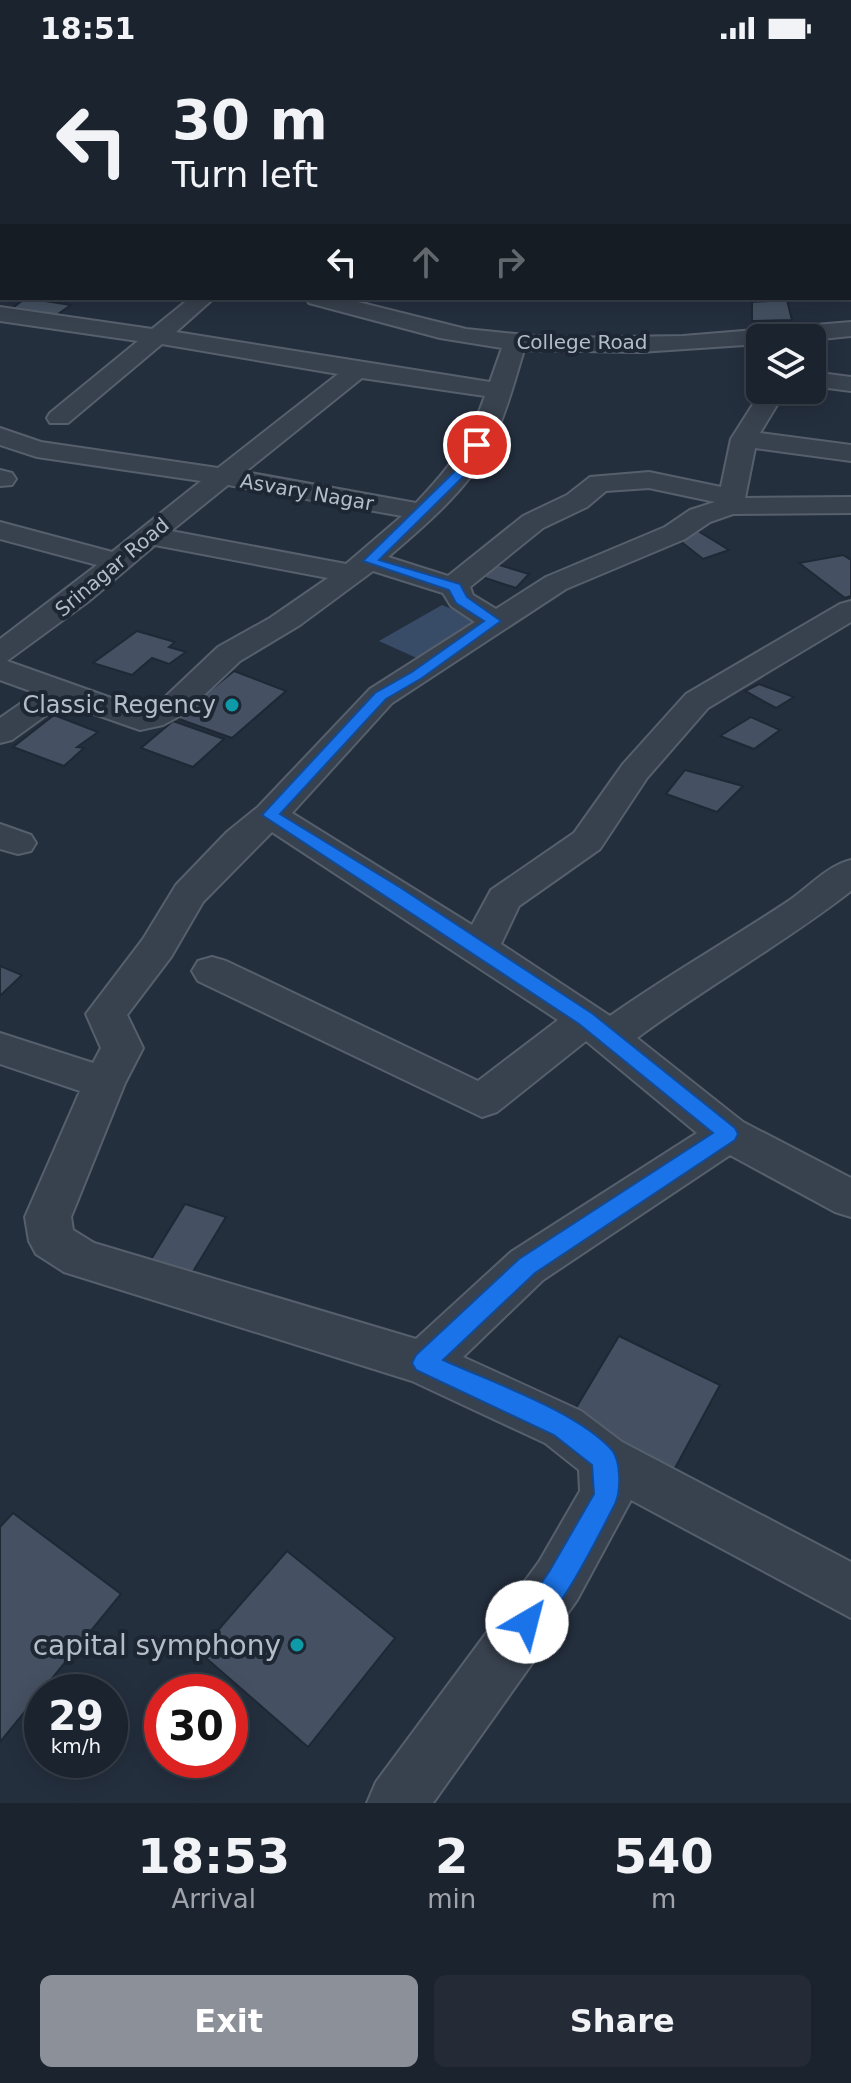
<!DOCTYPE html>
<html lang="en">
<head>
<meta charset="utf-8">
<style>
	:root { --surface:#1b232e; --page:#242b36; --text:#f1f3f6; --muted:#a0a4aa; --line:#39404a; --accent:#8c9099 }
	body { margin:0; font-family:"DejaVu Sans",sans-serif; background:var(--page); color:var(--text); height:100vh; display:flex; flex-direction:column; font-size:30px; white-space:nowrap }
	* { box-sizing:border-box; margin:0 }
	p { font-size:26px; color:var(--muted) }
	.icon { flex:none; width:44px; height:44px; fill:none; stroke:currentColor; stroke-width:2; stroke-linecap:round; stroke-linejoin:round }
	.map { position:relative; height:1747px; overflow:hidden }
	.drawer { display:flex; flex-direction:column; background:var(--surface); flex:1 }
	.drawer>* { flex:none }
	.hud { position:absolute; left:0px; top:0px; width:852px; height:244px; box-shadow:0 4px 20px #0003,0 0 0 2px var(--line); background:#1b232e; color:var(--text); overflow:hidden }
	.fabs { position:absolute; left:746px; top:268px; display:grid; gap:16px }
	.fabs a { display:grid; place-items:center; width:80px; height:80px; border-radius:12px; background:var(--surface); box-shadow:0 4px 20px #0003,0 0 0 2px var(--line); font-size:40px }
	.speed { position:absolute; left:24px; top:1618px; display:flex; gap:16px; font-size:40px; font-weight:700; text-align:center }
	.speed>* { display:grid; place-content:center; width:104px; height:104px; border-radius:50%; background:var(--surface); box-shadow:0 4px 20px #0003,0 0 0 2px var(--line); line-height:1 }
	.speed small { font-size:20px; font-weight:400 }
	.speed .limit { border:12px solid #d22; background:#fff; color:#111 }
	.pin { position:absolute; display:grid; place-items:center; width:68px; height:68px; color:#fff; margin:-34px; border:4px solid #fff; border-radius:50%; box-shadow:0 2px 8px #0007 }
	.me { position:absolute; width:88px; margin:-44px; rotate:37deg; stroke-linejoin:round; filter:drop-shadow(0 0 6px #0008) }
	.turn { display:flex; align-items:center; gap:28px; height:168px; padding:0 40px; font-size:36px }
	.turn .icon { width:104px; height:104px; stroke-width:2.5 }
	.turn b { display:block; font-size:56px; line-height:68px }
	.lanes { display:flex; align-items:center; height:76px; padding:0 40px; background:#0003; justify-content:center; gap:40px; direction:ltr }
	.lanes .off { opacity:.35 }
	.eta { display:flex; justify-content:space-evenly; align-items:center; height:136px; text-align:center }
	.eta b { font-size:48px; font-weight:700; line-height:56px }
	.action { display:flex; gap:16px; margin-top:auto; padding:16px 40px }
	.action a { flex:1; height:92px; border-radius:12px; background:var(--accent); color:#fff; font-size:32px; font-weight:700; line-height:92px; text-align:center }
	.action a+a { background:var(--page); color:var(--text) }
	.status { display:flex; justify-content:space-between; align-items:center; height:56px; padding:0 40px; background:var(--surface); direction:ltr }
	.status svg { height:22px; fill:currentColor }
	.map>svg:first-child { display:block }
</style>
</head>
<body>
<div class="status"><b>18:51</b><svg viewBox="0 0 49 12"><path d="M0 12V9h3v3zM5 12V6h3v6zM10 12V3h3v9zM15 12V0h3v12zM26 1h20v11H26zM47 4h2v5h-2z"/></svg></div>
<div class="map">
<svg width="851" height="1747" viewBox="0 0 851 1747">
	<rect width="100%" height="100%" fill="#242f3e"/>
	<path fill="#394c67" d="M442,549L478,564L419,603L379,585Z"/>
	<path fill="#455162" stroke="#1f2835" stroke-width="2" d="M26,242L71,249L51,263L7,256Z
		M787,244L792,264L752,265V246Z
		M698,475L729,494L703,503L675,481Z
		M843,499L851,504V540L845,542L799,507Z
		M493,507L529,518L516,532L479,520Z
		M137,575L175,586L169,591L186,596L169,608L152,602L132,619L93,607Z
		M234,615L286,635L232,682L176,662Z
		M759,628L794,641L776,652L745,635Z
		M54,659L98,676L77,691L84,692L64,710L13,691Z
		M751,661L780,674L754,693L720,680Z
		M173,665L224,683L193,711L141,692Z
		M685,714L743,730L717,756L666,738Z
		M0,910L22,919L0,940Z
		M185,1148L226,1161L191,1219L150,1205Z
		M619,1280L720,1329L668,1425L567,1367Z
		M13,1457L121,1538L0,1686V1471Z
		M287,1495L395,1582L308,1691L199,1596Z"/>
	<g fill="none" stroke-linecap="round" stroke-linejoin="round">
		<g stroke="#565f6c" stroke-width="4">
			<path id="minor" d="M711,0H736L738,2H713Z
				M851,3V15H850V4Z
				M850,76H851V86H850Z
				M850,106H851V118H850Z
				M850,155H851V167H850Z
				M0,176H2V189H0Z
				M190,242H214L176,276L490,326L502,292L440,282L309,247L306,242H342L466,273L556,282L683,280L851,266V280L812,284L760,282V288L640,296L524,294C515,323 509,348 497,375C477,426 428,467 388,501L448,520L523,460L567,439L590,421L649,416L721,431L731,383L762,334H786L760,377L851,389V405L755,392L745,442L851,441V457L733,458L710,466L685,483L566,533L392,647L292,757L472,869L491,834L574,777L623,708L686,638L840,548L851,545V566L708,652L647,722L600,793L519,850L501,888L610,960C668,919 730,884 790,844C810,830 827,810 851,804V835C783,888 707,930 637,982L743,1066L851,1122V1161L835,1156L730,1099L543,1224L463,1301L581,1355L622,1386L851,1506V1562L631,1444L577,1544L433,1747H367L376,1726L539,1506L580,1435L579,1414L545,1387L412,1325L80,1221L64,1216L36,1198L29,1185L25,1161L80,1035L0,1008V977L93,1007L101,992L86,958L143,883L176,829L227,776L258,751L370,633L475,566L451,550L443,537L373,515L300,569L240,605L185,657L163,669L140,674L63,647L12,684L0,687V662L36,637L0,624V583L97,509L0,483V466L112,496L201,425L37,401L0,389V372L41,386L218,412L338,318L162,288L68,367H50L47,362L50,357L138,285L0,265V251L152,273ZM362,322L485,340C468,388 451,410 416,447L245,416ZM228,429L402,460L346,508L171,475ZM649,432L715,446L690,454L665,471L546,521L496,553L473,539L470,531L543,472L587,451L606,435ZM155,489L328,522L270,562L218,591L162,644L145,654L7,605L89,545ZM272,776L558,964L478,1025L226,905L212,901L198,905L192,915L198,925L482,1061L497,1056L586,985L697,1077L511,1196L416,1283L94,1187L73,1174L71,1161L125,1027L143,992L127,959L171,901L203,846Z
				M812,316L851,321V335L812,330Z
				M0,414L12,417L16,423L12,429L0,430Z
				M0,768L31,779L36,787L31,795L18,798L0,793Z"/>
		</g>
		<g stroke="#414a57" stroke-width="4">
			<path id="major" d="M29,0H49L28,2Z
				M286,0H306L285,2Z
				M2,17V29L0,30V18Z
				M0,188H2L0,204Z"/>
		</g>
		<use href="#minor" fill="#38414e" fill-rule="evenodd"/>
		<use href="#major" fill="#56606e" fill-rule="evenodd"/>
	</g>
	<path fill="#1a73e8" stroke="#114b97" stroke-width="2" d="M473,387L483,389L463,421L379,504L460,528L467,541L501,565L422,622L386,643L280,758L401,832L593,958L735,1072L738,1078L735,1084L535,1217L443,1304C491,1326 577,1355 612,1394C621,1405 621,1435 615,1448C599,1478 557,1567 527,1580L518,1576L514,1566L549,1516L594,1438L592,1409L554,1379L416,1314L412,1307L416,1299L519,1203L713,1077L579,968L262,759L375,637L412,616L484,565L456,547L449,534L363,505L454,416Z"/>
	<g fill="#0f9aa8" stroke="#1d2633" stroke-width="3">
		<circle cx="232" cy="649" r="8"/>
		<circle cx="297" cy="1589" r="8"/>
	</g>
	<g text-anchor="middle" stroke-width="8" stroke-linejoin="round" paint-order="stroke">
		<g font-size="20" fill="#b4bcc9" stroke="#1d2633">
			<text x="582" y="293">College Road</text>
			<text transform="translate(307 436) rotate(10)" y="7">Asvary Nagar</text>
			<text transform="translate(112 511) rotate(-40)" y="7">Srinagar Road</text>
		</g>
		<g font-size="24" fill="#b4bcc9" stroke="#1d2633" text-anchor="end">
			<text x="216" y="657">Classic Regency</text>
		</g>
		<g font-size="28" fill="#b4bcc9" stroke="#1d2633" text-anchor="end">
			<text x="281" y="1599">capital symphony</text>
		</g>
	</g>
</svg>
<div class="fabs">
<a><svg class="icon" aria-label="layers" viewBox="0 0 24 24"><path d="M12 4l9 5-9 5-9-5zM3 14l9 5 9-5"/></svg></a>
</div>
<div class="speed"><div>29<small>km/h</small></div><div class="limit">30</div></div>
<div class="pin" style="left:477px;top:389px;background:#d93025"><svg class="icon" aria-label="arrive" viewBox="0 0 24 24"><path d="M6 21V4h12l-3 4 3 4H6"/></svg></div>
<svg class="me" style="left:527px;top:1566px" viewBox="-20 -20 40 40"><circle r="19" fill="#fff"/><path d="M0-13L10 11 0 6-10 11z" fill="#1a73e8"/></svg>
<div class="hud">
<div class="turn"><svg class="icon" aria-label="left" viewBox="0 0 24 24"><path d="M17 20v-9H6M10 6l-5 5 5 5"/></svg><div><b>30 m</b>Turn left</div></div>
<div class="lanes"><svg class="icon" aria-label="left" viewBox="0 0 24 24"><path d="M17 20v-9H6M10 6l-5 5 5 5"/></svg><svg class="icon off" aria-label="ahead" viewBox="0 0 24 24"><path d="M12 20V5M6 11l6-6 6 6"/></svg><svg class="icon off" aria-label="right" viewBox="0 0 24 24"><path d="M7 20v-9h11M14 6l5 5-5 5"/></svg></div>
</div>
</div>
<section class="drawer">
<div class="eta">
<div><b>18:53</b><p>Arrival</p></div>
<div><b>2</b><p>min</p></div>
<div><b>540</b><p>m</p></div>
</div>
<div class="action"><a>Exit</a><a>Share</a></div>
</section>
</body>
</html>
